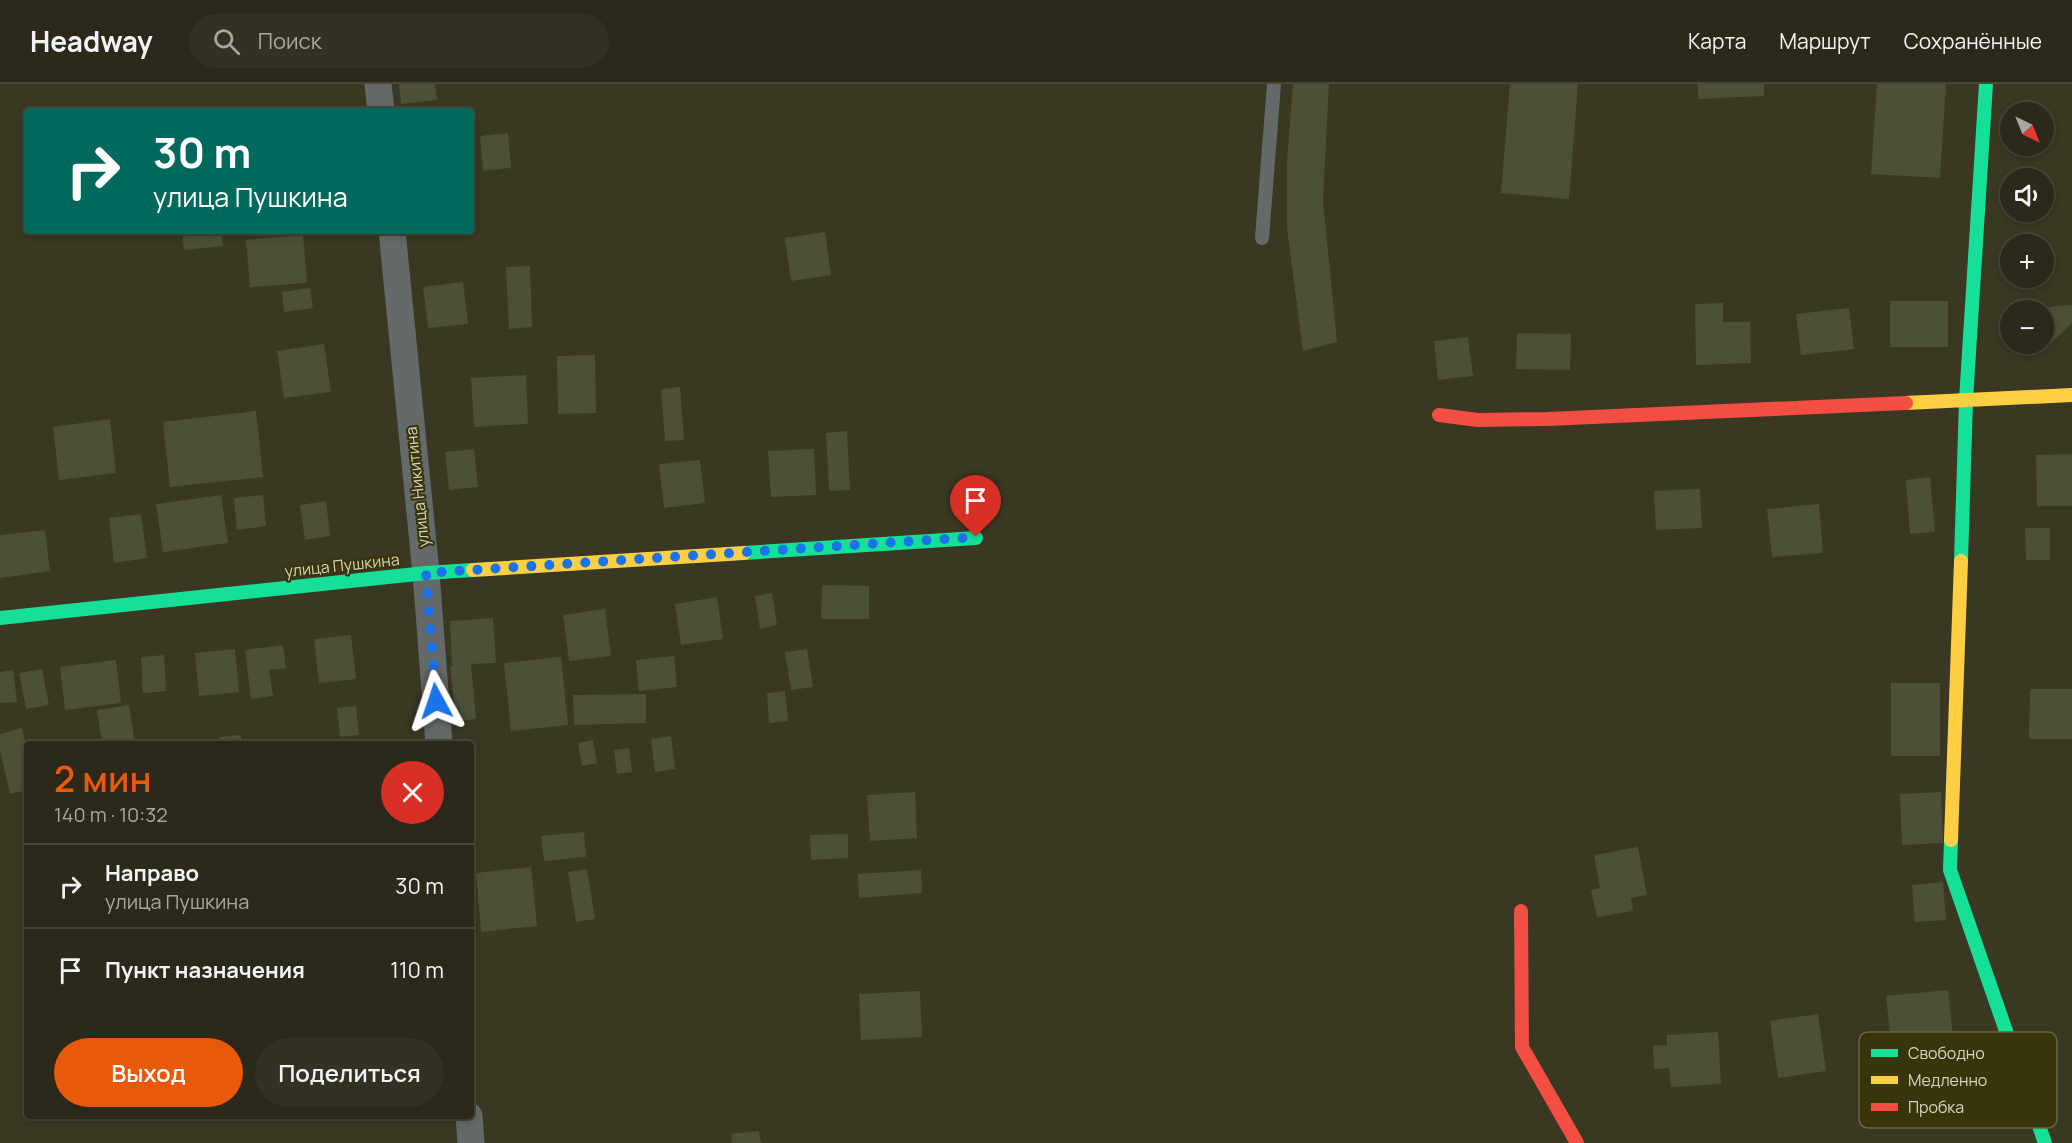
<!DOCTYPE html>
<html lang="ru">
<head>
<meta charset="utf-8">
<style>
	:root { --surface:#2c291a; --page:#343123; --text:#f1f3f6; --muted:#a6a6a2; --line:#484539; --accent:#ea580c }
	body { margin:0; font-family:Manrope,sans-serif; background:var(--page); color:var(--text); height:100vh; display:flex; flex-direction:column; font-size:22px; white-space:nowrap }
	* { box-sizing:border-box; margin:0 }
	p { font-size:20px; color:var(--muted) }
	.icon { flex:none; width:33px; height:33px; fill:none; stroke:currentColor; stroke-width:2; stroke-linecap:round; stroke-linejoin:round }
	.map { position:relative; flex:1; overflow:hidden }
	.details { position:absolute; left:24px; top:657px; width:450px; height:378px; display:flex; flex-direction:column; background:var(--surface); border-radius:6px; box-shadow:0 3px 9px #0003,0 0 0 2px var(--line) }
	.details>* { flex:none }
	.hud { position:absolute; left:24px; top:24px; width:450px; height:126px; border-radius:6px; box-shadow:0 3px 9px #0003,0 0 0 2px var(--line); background:#00695c; color:#fff; overflow:hidden }
	.needle { width:39px; rotate:137deg }
	.fabs { position:absolute; left:2000px; top:18px; display:grid; gap:12px }
	.fabs a { display:grid; place-items:center; width:54px; height:54px; border-radius:50%; background:var(--surface); box-shadow:0 3px 9px #0003,0 0 0 2px var(--line); font-size:30px }
	.pin { position:absolute; display:grid; place-items:center; width:51px; height:51px; color:#fff; margin:-62px -26px; border-radius:50% 50% 50% 0; rotate:-45deg; box-shadow:0 0 6px #0007 }
	.pin .icon { rotate:45deg }
	.me { position:absolute; width:66px; margin:-33px; rotate:355deg; stroke-linejoin:round; filter:drop-shadow(0 0 4px #0008) }
	.turn { display:flex; align-items:center; gap:21px; height:126px; padding:0 30px; font-size:27px }
	.turn .icon { width:78px; height:78px; stroke-width:2.5 }
	.turn b { display:block; font-size:42px; line-height:51px }
	.round { display:grid; place-items:center; flex:none; width:63px; height:63px; border-radius:32px; background:var(--page) }
	.headline { display:flex; align-items:center; justify-content:space-between; height:102px; padding:0 30px }
	h1 { font-size:36px; font-weight:600; line-height:45px; color:var(--accent) }
	.action { display:flex; gap:12px; margin-top:auto; padding:12px 30px }
	.action a { flex:1; height:69px; border-radius:36px; background:var(--accent); color:#fff; font-size:24px; font-weight:600; line-height:69px; text-align:center }
	.action a+a { background:var(--page); color:var(--text) }
	ul { padding:0; list-style:none }
	li { display:flex; align-items:center; gap:18px; height:84px; padding:0 30px; border-top:2px solid var(--line) }
	li div { flex:1 }
	li b { display:block; font-size:22px }
	li em { font-style:normal }
	header { display:flex; align-items:center; gap:36px; box-sizing:border-box; height:84px; padding:0 30px; background:var(--surface); border-bottom:2px solid var(--line) }
	header strong { font-size:28px }
	nav { display:flex; gap:33px; margin-inline-start:auto; font-size:21px }
	.search { width:420px; height:54px; background:var(--page); display:flex; align-items:center; gap:15px; box-sizing:border-box; padding:0 21px; border-radius:33px; color:var(--muted); font-size:22px }
	.map>svg:first-child { display:block }
</style>
</head>
<body>
<header>
<strong>Headway</strong>
<div class="search"><svg class="icon" aria-label="search" viewBox="0 0 24 24"><circle cx="10" cy="10" r="6"/><path d="M15 15l6 6"/></svg>Поиск</div>
<nav><a>Карта</a><a>Маршрут</a><a>Сохранённые</a></nav>
</header>
<div class="map">
<svg width="2072" height="1059" viewBox="0 0 2072 1059">
	<rect width="100%" height="100%" fill="#3a3722"/>
	<path fill="#4d5039" d="M399,0H435L437,16L401,20Z
		M1293,0H1329L1323,116L1337,258L1303,267L1287,144V77Z
		M1510,0H1578L1569,115L1501,109Z
		M1698,0H1764V12L1698,15Z
		M1877,0H1946L1940,94L1871,90Z
		M508,49L511,84L483,87L480,52Z
		M182,147H221L223,162L184,166Z
		M825,148L831,191L791,197L785,154Z
		M303,151L307,199L250,203L246,156Z
		M530,182L532,243L509,245L506,183Z
		M463,198L468,240L428,244L423,203Z
		M310,204L313,224L284,228L282,208Z
		M1890,217H1948V263H1890Z
		M1723,219V238H1750L1751,279L1696,281L1695,220Z
		M2072,221V239L2050,260L2048,223Z
		M1849,224L1854,265L1801,271L1796,230Z
		M1517,249L1571,250L1570,286L1516,285Z
		M1468,253L1473,292L1438,296L1434,257Z
		M324,260L331,308L284,314L277,267Z
		M595,271L596,329L558,330L557,272Z
		M526,291L528,340L474,343L471,294Z
		M680,303L684,356L665,357L661,305Z
		M256,327L263,393L170,403L163,338Z
		M110,335L116,389L59,396L53,343Z
		M847,347L850,406L829,407L826,349Z
		M474,365L478,403L449,406L445,368Z
		M814,365L816,411L771,413L768,367Z
		M2072,370V422H2037L2036,371Z
		M700,376L705,419L664,424L659,380Z
		M1930,393L1935,448L1910,450L1906,396Z
		M1700,405L1702,444L1656,446L1654,407Z
		M221,411L228,459L163,468L156,420Z
		M263,411L266,442L237,446L234,414Z
		M326,417L330,452L305,456L300,421Z
		M1819,420L1823,469L1772,473L1767,425Z
		M141,430L147,474L114,479L109,434Z
		M2025,444H2050V476H2026Z
		M45,446L50,487L0,494V451Z
		M822,501L869,502V535H821Z
		M772,509L777,541L760,545L755,512Z
		M717,513L723,555L681,561L675,520Z
		M605,525L611,572L569,577L563,531Z
		M493,534L496,579L471,580L476,635L456,637L450,582H452L450,537Z
		M351,551L356,595L319,599L314,555Z
		M283,561L286,584L269,586L273,612L251,615L245,566Z
		M235,565L239,608L199,612L195,569Z
		M807,565L813,603L791,606L785,568Z
		M164,571L166,607L143,609L141,573Z
		M674,572L677,603L639,607L636,576Z
		M561,573L568,641L511,647L504,579Z
		M116,576L121,619L65,626L60,583Z
		M42,585L49,621L26,625L19,589Z
		M13,586L17,618L0,619V588Z
		M1891,599H1940V672H1891Z
		M2030,605H2072V655H2029Z
		M785,607L788,637L769,639L767,609Z
		M646,610V639L574,641L573,611Z
		M129,621L135,660H102L97,626Z
		M356,622L359,651L340,653L337,624Z
		M22,644L27,665V706L10,710L0,666V650Z
		M241,651L242,660H220L219,653Z
		M671,652L675,685L655,688L651,655Z
		M593,656L597,679L582,682L578,659Z
		M629,664L632,688L617,690L614,666Z
		M915,708L917,754L870,757L867,711Z
		M1941,708L1943,759L1902,761L1900,710Z
		M584,748L586,773L544,777L541,752Z
		M848,750V774L811,776L810,751Z
		M1638,763L1647,811L1631,814L1633,827L1597,833L1591,806L1600,804L1594,771Z
		M531,783L537,842L481,848L476,789Z
		M587,785L595,835L576,838L568,788Z
		M921,786L922,809L859,814L858,790Z
		M1943,798L1946,836L1915,838L1912,801Z
		M1948,906L1955,971L1893,978L1886,912Z
		M920,907L922,953L861,956L859,910Z
		M1818,930L1826,987L1778,994L1770,937Z
		M1718,948L1721,1000L1671,1003L1669,984L1654,985L1653,962L1667,961V951Z
		M759,1047L761,1059H732L731,1050Z"/>
	<g fill="none" stroke-linecap="round" stroke-linejoin="round">
		<path stroke="#646a69" stroke-width="14" d="M1262,154L1274,0"/>
		<path stroke="#646a69" stroke-width="27" d="M378,0L381,27
			M392,147L426,489L439,660
			M469,1032L471,1059"/>
		<path stroke="#16e098" stroke-width="14" d="M744,469L976,454
			M1961,477L1966,316L1986,0
			M0,534L426,489L473,486
			M1951,756L1950,786L2045,1059"/>
		<path stroke="#ffcf43" stroke-width="14" d="M1906,319L2072,311
			M473,486L744,469
			M1951,756L1961,477"/>
		<path stroke="#f24e42" stroke-width="14" d="M1439,331L1478,336L1548,335L1906,319
			M1521,827L1522,963L1577,1059"/>
	</g>
	<g fill="none" stroke-linecap="round" stroke-linejoin="round">
		<path stroke="#1a73e8" stroke-width="10" stroke-dasharray="0 18" d="M436,617L426,489L976,453"/>
	</g>
	<g text-anchor="middle" stroke-width="4.5" stroke-linejoin="round" paint-order="stroke">
		<g font-size="16" fill="#d5d4bd" stroke="#39350b">
			<text transform="translate(417 403) rotate(-96)" y="6">улица Никитина</text>
			<text transform="translate(342 481) rotate(-6)" y="6">улица Пушкина</text>
		</g>
	</g>
	<rect x="1859" y="948" width="198" height="96" rx="9" fill="#39350b" stroke="#686540" stroke-width="1.5"/>
	<rect x="1871" y="965" width="27" height="8" fill="#16e098"/>
	<rect x="1871" y="992" width="27" height="8" fill="#ffcf43"/>
	<rect x="1871" y="1019" width="27" height="8" fill="#f24e42"/>
	<g font-size="16" fill="#d5d4bd">
		<text x="1908" y="975">Свободно</text>
		<text x="1908" y="1002">Медленно</text>
		<text x="1908" y="1029">Пробка</text>
	</g>
</svg>
<div class="fabs">
<a><svg class="needle" viewBox="-14 -14 28 28"><path d="M0-13l5 13h-10z" fill="#e53935"/><path d="M0 13l5-13h-10z" fill="#a6a6a2"/></svg></a>
<a><svg class="icon" aria-label="sound" viewBox="0 0 24 24"><path d="M4 9h4l5-4v14l-5-4H4zM17 9q2 3 0 6"/></svg></a>
<a>+</a>
<a>−</a>
</div>
<div class="pin" style="left:976px;top:453px;background:#d93025"><svg class="icon" aria-label="arrive" viewBox="0 0 24 24"><path d="M6 21V4h12l-3 4 3 4H6"/></svg></div>
<svg class="me" style="left:436px;top:617px" viewBox="-20 -20 40 40"><path d="M0-17L14 15 0 8-14 15z" fill="#1a73e8" stroke="#fff" stroke-width="4"/></svg>
<div class="hud">
<div class="turn"><svg class="icon" aria-label="right" viewBox="0 0 24 24"><path d="M7 20v-9h11M14 6l5 5-5 5"/></svg><div><b>30 m</b>улица Пушкина</div></div>
</div>
<section class="details">
<div class="headline"><div><h1>2 мин</h1><p>140 m · 10:32</p></div><a class="round" style="background:#d93025;color:#fff"><svg class="icon" aria-label="close" viewBox="0 0 24 24"><path d="M6 6l12 12M18 6L6 18"/></svg></a></div>
<ul>
<li><svg class="icon" aria-label="right" viewBox="0 0 24 24"><path d="M7 20v-9h11M14 6l5 5-5 5"/></svg><div><b>Направо</b><p>улица Пушкина</p></div><em>30 m</em></li>
<li><svg class="icon" aria-label="arrive" viewBox="0 0 24 24"><path d="M6 21V4h12l-3 4 3 4H6"/></svg><div><b>Пункт назначения</b></div><em>110 m</em></li>
</ul>
<div class="action"><a>Выход</a><a>Поделиться</a></div>
</section>
</div>
</body>
</html>
